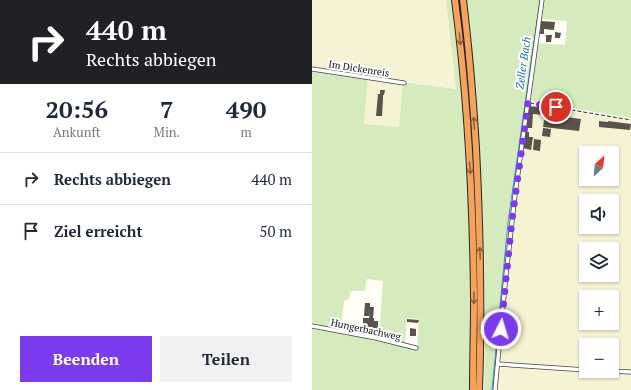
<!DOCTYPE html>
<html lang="de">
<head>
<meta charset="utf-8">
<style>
	:root { --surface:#fff; --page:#f2f2f3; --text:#1f2937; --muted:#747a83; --line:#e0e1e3; --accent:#7c3aed }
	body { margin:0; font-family:"PT Serif",serif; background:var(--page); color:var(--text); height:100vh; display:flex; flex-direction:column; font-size:15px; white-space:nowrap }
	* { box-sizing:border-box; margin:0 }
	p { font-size:13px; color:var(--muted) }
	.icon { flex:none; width:22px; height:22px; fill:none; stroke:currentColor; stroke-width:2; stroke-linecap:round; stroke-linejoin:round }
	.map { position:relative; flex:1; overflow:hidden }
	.panel { display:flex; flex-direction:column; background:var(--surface); width:312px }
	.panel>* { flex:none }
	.guide { background:#202124; color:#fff; overflow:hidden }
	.needle { width:26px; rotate:27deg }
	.controls { position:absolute; left:267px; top:146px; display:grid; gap:8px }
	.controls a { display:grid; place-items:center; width:40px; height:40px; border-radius:0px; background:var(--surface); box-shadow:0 1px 3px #0004; font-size:20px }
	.pin { position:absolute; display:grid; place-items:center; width:34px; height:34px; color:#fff; margin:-17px; border:2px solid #fff; border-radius:50%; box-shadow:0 1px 4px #0007 }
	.me { position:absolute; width:44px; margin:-22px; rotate:5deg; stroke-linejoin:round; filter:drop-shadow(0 0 3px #0008) }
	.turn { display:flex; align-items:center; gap:14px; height:84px; padding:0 20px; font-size:18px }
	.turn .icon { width:52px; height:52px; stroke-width:2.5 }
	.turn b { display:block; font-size:28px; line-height:34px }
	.eta { display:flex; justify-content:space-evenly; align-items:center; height:68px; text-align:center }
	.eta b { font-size:24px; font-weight:700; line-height:28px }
	.button { display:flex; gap:8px; margin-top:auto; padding:8px 20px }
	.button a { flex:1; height:46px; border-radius:0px; background:var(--accent); color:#fff; font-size:16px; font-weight:700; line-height:46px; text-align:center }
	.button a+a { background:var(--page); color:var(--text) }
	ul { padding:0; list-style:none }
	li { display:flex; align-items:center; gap:12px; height:52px; padding:0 20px; border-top:1px solid var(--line) }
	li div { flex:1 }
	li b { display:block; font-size:15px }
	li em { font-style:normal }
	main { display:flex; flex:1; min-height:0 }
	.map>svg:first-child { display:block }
</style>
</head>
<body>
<main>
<section class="panel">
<div class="guide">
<div class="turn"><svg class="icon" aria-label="right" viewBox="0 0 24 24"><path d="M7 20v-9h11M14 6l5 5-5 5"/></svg><div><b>440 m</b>Rechts abbiegen</div></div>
</div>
<div class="eta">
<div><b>20:56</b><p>Ankunft</p></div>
<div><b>7</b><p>Min.</p></div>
<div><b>490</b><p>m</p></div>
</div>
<ul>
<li><svg class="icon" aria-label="right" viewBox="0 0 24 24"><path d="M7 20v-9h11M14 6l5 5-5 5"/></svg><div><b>Rechts abbiegen</b></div><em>440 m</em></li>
<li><svg class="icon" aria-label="arrive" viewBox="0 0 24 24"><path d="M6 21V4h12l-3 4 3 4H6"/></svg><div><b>Ziel erreicht</b></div><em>50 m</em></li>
</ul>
<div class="button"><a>Beenden</a><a>Teilen</a></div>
</section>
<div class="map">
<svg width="319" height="390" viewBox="0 0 319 390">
	<rect width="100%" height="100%" fill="#fffdf5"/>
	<path fill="#f6f3d4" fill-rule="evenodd" d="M0,0H134L144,89L0,68Z
		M56,78L91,84L87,127L52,125Z
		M217,105L319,121V371L300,370V345H274V368L193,364L190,362L188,360L191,315L205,187ZM274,153H300V179H274ZM274,201H300V227H274ZM274,249H300V275H274ZM274,297H300V323H274Z
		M190,367L319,374V390H185L187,371Z"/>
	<path fill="#d5ebbd" d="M134,0H139C146,56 151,112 154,169C159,243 158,316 157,390H0V327L105,348L107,319L95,318L93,345L67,338L71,281L55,279L53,291H39L37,299L32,301L30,319L35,332L0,325V70L56,78L52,124L87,127L91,82L144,89Z
		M155,0H229L208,144L195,251L182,390H172C173,342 174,293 172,245C170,163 164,81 155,0Z
		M232,0H319V118L218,101L226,43L253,45L255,21L229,19Z"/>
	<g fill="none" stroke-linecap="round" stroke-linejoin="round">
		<path stroke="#3f96cf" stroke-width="1" d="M180,390L196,222L228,0"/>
	</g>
	<path fill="#5a524d" d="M229,21L243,22L242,30L232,29V34H228Z
		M243,32L249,33L248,38H243Z
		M234,35H240L239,42H234Z
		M68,90H73L72,95H71V99L70,116H64L66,94H68Z
		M217,106L234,108L233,115L221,114L220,128H214Z
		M239,115L269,119L267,131L231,127L232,120L238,121Z
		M287,121L296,122V121L319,124L318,130L287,127Z
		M231,128L239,129L238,137L230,136Z
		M214,131L217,132V137H221L219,150L211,148Z
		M222,139L229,140L228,151L221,150Z
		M53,303H58V307H62L61,318H62V321H66V329L55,328V324H51V318H57L58,310L57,316H52Z
		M95,319L107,320L106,323L95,322Z
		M98,328L104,329V336H98Z"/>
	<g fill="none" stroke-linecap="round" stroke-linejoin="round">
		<g stroke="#444" stroke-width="5">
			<path id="minor" d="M0,69L92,83
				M0,326L64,338L104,348
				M186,364L274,370
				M297,371L319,372
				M183,390L194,275L203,195L230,0"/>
		</g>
		<g stroke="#222" stroke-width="8">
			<path id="motorway" d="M143,0C156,99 161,199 162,299C162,329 161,360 161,390
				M151,0C157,49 161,99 164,148C168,228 170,309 167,390"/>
		</g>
		<path stroke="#333" stroke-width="1" stroke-dasharray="4 2" stroke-linecap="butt" d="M218,103L319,120"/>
		<use href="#minor" stroke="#fff" stroke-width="3.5"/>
		<use href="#motorway" stroke="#f5a25d" stroke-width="6"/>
	</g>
	<defs><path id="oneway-shaft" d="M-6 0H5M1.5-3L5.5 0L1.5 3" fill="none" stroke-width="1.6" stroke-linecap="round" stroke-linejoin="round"/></defs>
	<g stroke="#8e613b">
		<use href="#oneway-shaft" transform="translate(148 39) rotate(84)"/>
		<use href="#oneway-shaft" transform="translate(162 123) rotate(-93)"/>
		<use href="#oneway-shaft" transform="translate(158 168) rotate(86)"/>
		<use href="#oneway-shaft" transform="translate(168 253) rotate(-92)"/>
		<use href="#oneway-shaft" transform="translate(162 298) rotate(90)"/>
	</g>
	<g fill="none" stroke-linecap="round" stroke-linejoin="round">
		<path stroke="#7c3aed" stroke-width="7" stroke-dasharray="0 12.6" d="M189,329L200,220L216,103L244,107"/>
	</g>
	<g text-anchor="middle" stroke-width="4" stroke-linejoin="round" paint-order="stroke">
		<g font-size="10" fill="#111" stroke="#fff">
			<text transform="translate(47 68) rotate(9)" y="4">Im Dickenreis</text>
			<text transform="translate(54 329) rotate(12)" y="4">Hungerbachweg</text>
		</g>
		<g font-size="11" font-style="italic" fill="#1768a6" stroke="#fff">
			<text transform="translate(211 63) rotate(-82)" y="4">Zeller Bach</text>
		</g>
	</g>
</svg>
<div class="controls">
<a><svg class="needle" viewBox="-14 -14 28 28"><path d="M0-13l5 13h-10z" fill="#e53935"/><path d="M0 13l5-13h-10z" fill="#747a83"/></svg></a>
<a><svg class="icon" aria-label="sound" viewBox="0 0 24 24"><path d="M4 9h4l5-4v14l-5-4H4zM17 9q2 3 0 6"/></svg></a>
<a><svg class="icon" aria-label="layers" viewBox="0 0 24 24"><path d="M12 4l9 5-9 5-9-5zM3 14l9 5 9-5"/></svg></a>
<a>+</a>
<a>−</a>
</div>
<div class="pin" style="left:244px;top:107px;background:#d93025"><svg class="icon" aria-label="arrive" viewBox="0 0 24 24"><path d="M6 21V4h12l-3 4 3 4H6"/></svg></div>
<svg class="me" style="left:189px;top:329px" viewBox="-20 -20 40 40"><circle r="17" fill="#7c3aed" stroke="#fff" stroke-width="3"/><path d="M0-11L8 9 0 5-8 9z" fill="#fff"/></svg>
</div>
</main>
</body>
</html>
